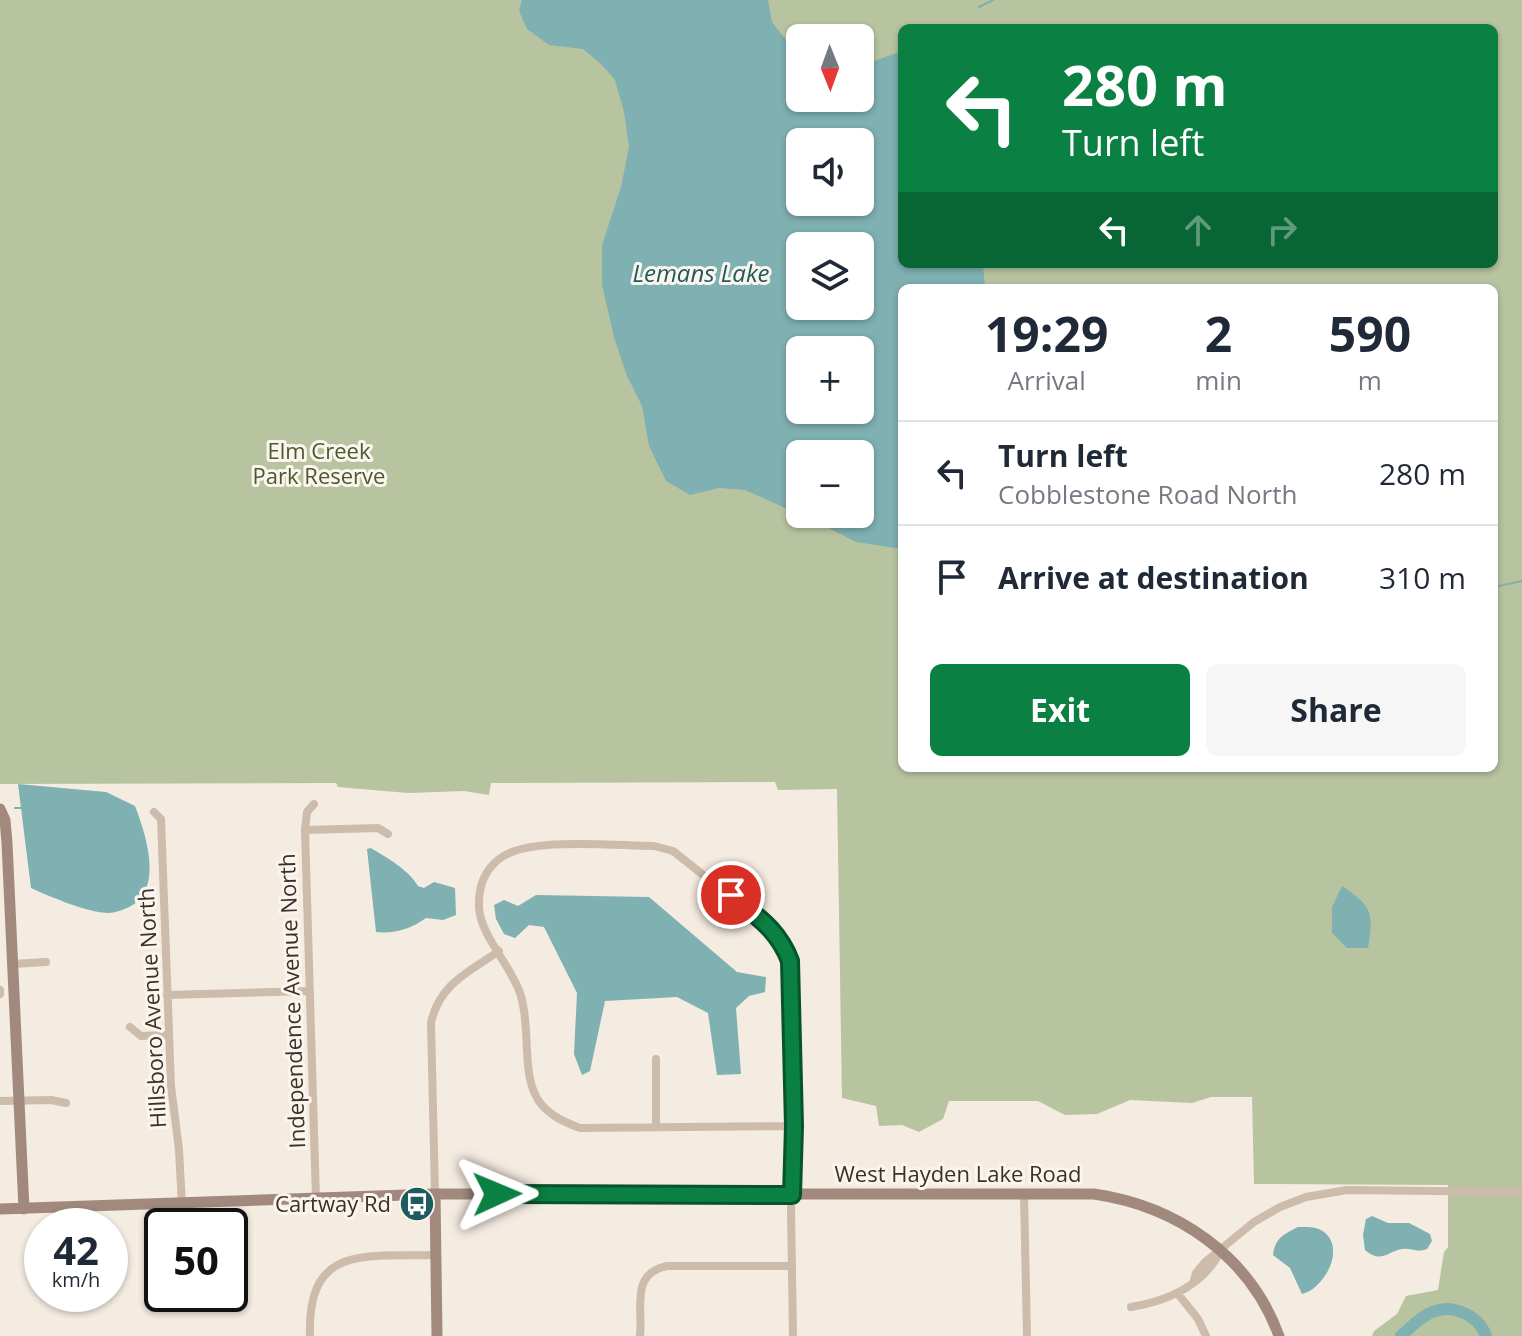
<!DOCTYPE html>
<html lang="en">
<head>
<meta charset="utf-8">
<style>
	:root { --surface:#fff; --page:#f6f6f7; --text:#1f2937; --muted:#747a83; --line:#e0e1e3; --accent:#0b8043 }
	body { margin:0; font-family:"Open Sans",sans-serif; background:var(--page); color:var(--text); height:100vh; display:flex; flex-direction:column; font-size:30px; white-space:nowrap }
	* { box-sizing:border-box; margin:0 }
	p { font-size:26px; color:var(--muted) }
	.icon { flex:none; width:44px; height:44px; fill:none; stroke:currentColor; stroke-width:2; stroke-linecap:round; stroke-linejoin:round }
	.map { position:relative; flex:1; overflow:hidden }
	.side { position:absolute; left:898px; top:284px; width:600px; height:488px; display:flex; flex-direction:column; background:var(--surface); border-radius:12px; box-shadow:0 2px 6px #0004 }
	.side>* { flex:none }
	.guide { position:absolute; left:898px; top:24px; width:600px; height:244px; border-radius:12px; box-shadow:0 2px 6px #0004; background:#0b8043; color:#fff; overflow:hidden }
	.needle { width:52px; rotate:179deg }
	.tools { position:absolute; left:786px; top:24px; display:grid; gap:16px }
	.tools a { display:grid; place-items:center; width:88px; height:88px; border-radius:12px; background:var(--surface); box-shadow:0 2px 6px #0004; font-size:40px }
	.speed { position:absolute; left:24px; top:1208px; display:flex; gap:16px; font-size:40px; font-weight:700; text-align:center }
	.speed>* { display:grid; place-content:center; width:104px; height:104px; border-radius:50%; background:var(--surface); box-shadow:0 2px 6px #0004; line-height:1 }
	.speed small { font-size:20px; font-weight:400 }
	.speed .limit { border:4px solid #111; border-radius:12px; background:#fff; color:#111 }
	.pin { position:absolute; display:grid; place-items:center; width:68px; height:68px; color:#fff; margin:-34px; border:4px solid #fff; border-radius:50%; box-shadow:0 2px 8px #0007 }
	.me { position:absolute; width:88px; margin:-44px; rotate:89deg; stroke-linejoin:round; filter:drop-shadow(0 0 6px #0008) }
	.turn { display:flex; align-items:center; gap:28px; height:168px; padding:0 32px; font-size:36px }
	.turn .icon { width:104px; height:104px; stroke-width:2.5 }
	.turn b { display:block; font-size:56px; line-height:68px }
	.lanes { display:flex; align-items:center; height:76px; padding:0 32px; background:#0003; justify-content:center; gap:40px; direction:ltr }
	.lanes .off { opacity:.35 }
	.eta { display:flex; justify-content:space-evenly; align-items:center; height:136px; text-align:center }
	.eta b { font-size:48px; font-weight:700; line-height:56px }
	.button { display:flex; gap:16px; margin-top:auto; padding:16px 32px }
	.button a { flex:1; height:92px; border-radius:12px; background:var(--accent); color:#fff; font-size:32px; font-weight:700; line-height:92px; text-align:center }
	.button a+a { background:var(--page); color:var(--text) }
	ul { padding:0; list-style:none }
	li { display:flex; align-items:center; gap:24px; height:104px; padding:0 32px; border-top:2px solid var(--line) }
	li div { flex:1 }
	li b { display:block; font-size:30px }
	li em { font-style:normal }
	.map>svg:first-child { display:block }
</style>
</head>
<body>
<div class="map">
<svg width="1522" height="1336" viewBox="0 0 1522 1336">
	<rect width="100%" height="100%" fill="#f4ebe1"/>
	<path fill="#b8c4a0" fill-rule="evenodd" d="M0,0H1522V1336H1372L1374,1331L1397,1314L1406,1296L1438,1290L1444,1252L1448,1247V1185L1254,1184L1252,1097H1211L1192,1103L1130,1100L1097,1114L1065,1115L1038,1101H949L943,1119L919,1132L902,1125L879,1126L876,1106L842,1098L837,789L778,790L775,782L491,783L489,795L464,791L408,793L338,787L336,783L0,784ZM902,28H1494V264H902ZM800,38H860V98H800ZM800,142H860V202H800ZM800,246H860V306H800ZM902,288H1494V768H902ZM800,350H860V410H800ZM800,454H860V514H800Z"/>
	<path fill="#7fb0b2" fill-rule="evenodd" d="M522,0H768L772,22L794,50L800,51V98H860V62L874,61L902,51V264H983L985,288H902V549L856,542L821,524L745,490L719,488L690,495L666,481L649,446L642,406L627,376L614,337L602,285V245L621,187L629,147L624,112L615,80L602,65L583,49L549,45L527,29L519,11ZM800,142H860V202H800ZM800,246H860V306H800ZM860,350V410H800V350ZM860,454V514H800V454Z
		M18,784L106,792L135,806C146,835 165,891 127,908C122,910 114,913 109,913C88,913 51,897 31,888Z
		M371,848C387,858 408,869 418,886L424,888L434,882L455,888L456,915L443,920L426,918C411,929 394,934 376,932L367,849Z
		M1342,886C1372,906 1374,912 1368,948H1347L1332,933V907Z
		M536,895L649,897L737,972L766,977L765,992L749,996L736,1008L741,1074L717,1075L708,1013L677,997L605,1001L590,1071L582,1075L574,1054L577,993L544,927L529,925L515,938L504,934L496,919L494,905L504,900L518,906Z
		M1372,1216L1388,1223H1409L1430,1234L1432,1241L1427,1249C1418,1252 1417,1250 1408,1249C1390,1247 1384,1266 1365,1250L1363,1235L1366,1219Z
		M1298,1227C1307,1227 1316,1226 1324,1232C1346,1249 1324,1289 1302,1294L1290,1268L1273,1255C1275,1238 1284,1234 1298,1227Z"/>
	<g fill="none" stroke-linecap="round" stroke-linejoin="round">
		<path stroke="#7fb0b2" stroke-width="2" d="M979,7L993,0
			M1494,587L1522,581
			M15,808H21"/>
		<path stroke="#7fb0b2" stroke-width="12" d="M1401,1336C1411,1327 1420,1317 1432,1312C1453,1303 1479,1316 1486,1336"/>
		<path stroke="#cdbbac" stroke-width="8" d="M314,804L307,812L305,830L316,1199
			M154,812L161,819L171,1086L179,1150L182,1205
			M305,830L378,828L388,834
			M13,964L46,962
			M0,990V994
			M167,995L310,991
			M130,1027L141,1036L169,1035
			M656,1059V1127
			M0,1101L51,1100L66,1103
			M435,1194L431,1023C439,984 469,972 499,951
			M1024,1194L1027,1336
			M1194,1280L1196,1273L1205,1262L1254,1222L1280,1207L1306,1197L1347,1190L1522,1192
			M1178,1294L1198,1319L1206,1336
			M1131,1307C1167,1301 1201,1287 1219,1254
			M310,1336C307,1243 366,1257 436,1255
			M640,1336C643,1307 630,1274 667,1266H791
			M793,1336L791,1209L794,1126L790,961L783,942L770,928L673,851L654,846C616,846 527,836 499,859C484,871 478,889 479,908C481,937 512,966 521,996C530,1026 523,1066 534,1092C542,1112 561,1121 580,1128L794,1126"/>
		<path stroke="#a18a7d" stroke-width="11" d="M0,809L5,820L7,843L24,1209
			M435,1194L437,1336
			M0,1209L435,1194H1094C1177,1206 1250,1256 1279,1336"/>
	</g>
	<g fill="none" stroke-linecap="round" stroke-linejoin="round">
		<g stroke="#07532c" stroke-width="20">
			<path id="route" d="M497,1194L792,1195L794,1126L790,961C778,929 756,916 731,895"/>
		</g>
		<use href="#route" stroke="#0b8043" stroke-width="14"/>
	</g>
	<defs>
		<g id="bus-disc" transform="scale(1.8)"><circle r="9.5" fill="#1f5a5e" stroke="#fbf5ee"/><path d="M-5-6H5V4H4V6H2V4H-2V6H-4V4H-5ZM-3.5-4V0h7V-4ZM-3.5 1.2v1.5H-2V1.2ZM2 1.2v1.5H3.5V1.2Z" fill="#fff"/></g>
	</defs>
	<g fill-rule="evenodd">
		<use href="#bus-disc" x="417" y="1204"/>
	</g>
	<g text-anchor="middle" stroke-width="6" stroke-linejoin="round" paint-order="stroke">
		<g font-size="22" fill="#4a5a2e" stroke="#fbf5ee">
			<text x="319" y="459">Elm Creek<tspan x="319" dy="25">Park Reserve</tspan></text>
		</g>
		<g font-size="22" fill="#3b302b" stroke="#fbf5ee">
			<text transform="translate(292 1001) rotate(-92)" y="8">Independence Avenue North</text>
			<text transform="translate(152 1008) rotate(-93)" y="8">Hillsboro Avenue North</text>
			<text x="958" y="1182">West Hayden Lake Road</text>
		</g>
		<g font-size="22" fill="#3b302b" stroke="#fbf5ee" text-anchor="end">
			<text x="391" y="1212">Cartway Rd</text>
		</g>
		<g font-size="24" font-style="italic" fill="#1f5a5e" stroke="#fbf5ee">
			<text x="701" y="282">Lemans Lake</text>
		</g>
	</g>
</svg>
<div class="tools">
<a><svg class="needle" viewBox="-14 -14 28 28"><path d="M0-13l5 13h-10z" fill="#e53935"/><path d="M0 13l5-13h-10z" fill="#747a83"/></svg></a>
<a><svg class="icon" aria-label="sound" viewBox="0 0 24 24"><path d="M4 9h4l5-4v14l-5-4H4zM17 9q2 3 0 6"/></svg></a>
<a><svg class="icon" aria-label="layers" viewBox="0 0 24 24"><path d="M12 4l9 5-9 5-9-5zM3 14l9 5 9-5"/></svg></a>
<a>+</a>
<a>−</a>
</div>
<div class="speed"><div>42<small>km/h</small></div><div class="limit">50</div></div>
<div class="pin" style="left:731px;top:895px;background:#d93025"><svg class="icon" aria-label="arrive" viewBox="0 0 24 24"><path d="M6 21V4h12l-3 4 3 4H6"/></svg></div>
<svg class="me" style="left:497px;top:1194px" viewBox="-20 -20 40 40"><path d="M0-17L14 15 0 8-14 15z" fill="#0b8043" stroke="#fff" stroke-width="4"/></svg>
<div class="guide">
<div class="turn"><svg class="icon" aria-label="left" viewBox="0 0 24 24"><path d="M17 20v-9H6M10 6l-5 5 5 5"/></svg><div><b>280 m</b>Turn left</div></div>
<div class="lanes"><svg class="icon" aria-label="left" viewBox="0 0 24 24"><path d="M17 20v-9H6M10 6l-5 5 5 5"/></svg><svg class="icon off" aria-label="ahead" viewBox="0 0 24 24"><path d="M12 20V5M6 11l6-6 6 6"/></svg><svg class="icon off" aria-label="right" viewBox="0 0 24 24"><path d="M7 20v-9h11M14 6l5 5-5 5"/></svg></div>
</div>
<section class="side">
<div class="eta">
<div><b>19:29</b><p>Arrival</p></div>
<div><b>2</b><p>min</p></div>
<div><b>590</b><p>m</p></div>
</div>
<ul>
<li><svg class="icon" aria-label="left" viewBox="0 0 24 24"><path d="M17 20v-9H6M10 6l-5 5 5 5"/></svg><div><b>Turn left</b><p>Cobblestone Road North</p></div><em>280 m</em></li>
<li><svg class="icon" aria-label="arrive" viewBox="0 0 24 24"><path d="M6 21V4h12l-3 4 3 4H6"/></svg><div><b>Arrive at destination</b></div><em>310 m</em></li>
</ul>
<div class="button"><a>Exit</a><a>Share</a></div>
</section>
</div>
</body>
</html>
